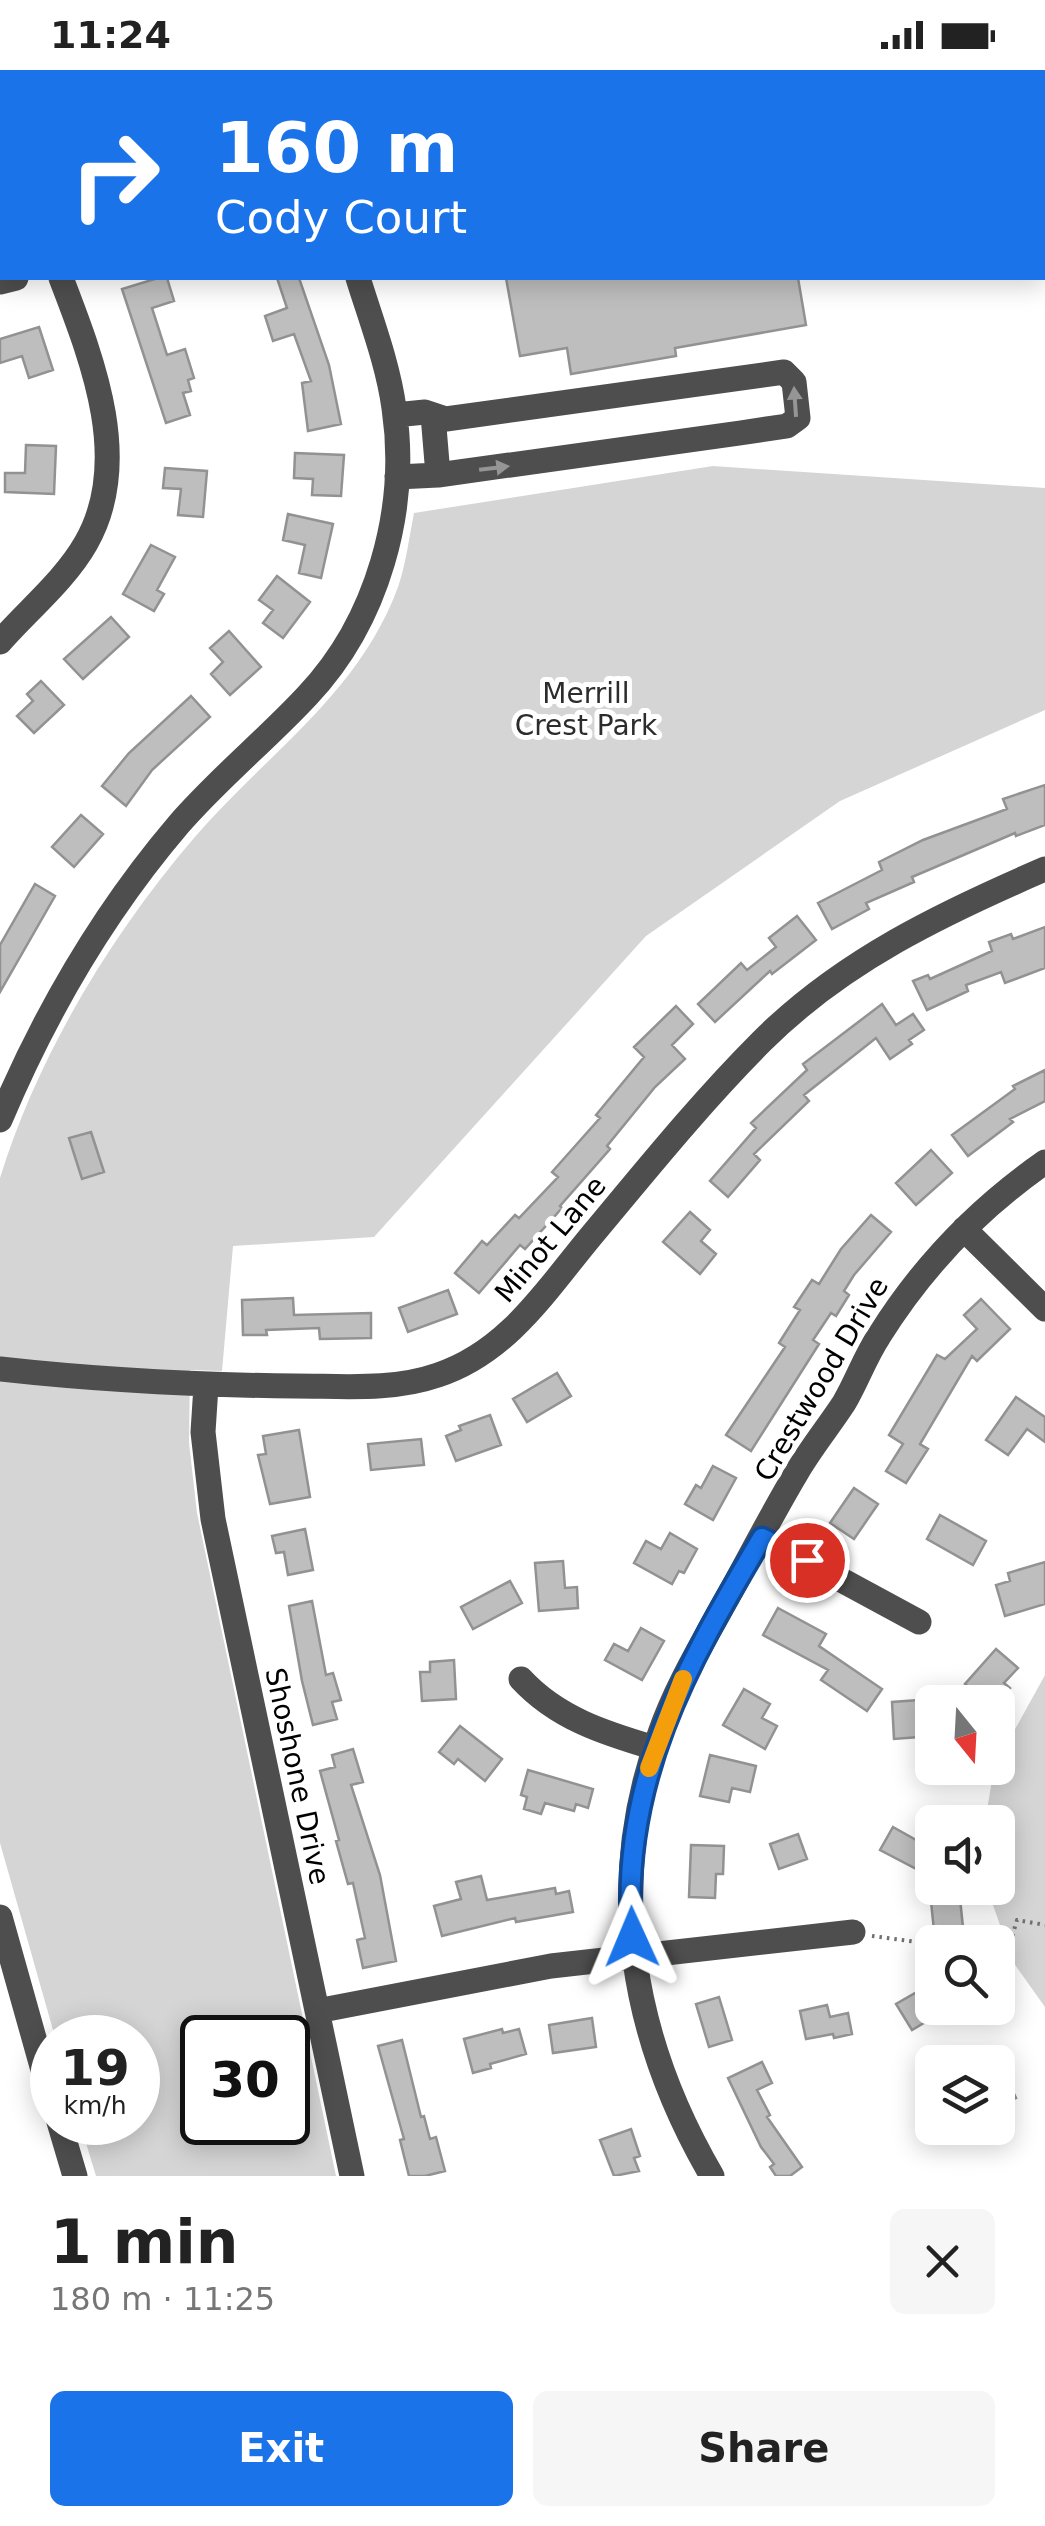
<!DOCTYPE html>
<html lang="en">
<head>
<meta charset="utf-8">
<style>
	:root { --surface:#fff; --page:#f6f6f6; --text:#222; --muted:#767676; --accent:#1a73e8 }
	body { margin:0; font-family:"DejaVu Sans",sans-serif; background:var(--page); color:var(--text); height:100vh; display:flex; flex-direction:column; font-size:38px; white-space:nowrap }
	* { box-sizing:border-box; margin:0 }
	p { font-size:32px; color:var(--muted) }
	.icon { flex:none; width:55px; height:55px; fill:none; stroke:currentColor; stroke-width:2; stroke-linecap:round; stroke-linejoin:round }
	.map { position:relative; height:2106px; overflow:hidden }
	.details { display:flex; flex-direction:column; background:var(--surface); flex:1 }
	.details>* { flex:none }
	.banner { position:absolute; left:0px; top:0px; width:1045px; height:210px; box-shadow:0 5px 25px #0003; background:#1a73e8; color:#fff; overflow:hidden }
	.needle { width:65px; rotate:162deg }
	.tools { position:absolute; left:915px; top:1615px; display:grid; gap:20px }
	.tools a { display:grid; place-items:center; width:100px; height:100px; border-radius:15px; background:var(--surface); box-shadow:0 5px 25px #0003; font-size:50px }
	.speed { position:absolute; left:30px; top:1945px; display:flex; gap:20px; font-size:50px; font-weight:700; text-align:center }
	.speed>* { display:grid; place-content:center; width:130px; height:130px; border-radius:50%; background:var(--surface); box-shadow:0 5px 25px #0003; line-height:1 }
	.speed small { font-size:25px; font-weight:400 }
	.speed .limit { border:5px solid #111; border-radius:15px; background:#fff; color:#111 }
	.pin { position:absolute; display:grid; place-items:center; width:85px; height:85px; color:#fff; margin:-42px; border:5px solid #fff; border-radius:50%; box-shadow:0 2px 10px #0007 }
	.me { position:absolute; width:110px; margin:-55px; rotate:359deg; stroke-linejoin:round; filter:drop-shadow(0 0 8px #0008) }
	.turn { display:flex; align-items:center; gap:35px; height:210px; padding:0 50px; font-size:45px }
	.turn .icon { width:130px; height:130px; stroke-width:2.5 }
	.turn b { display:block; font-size:70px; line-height:85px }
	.round { display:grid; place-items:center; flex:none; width:105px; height:105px; border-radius:15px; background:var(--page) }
	.overview { display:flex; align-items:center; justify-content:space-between; height:170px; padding:0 50px }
	h1 { font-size:60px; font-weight:800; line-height:75px }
	.button { display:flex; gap:20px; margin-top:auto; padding:20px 50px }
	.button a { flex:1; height:115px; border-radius:15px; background:var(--accent); color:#fff; font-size:40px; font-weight:800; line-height:115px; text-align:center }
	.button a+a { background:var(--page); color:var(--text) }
	.status { display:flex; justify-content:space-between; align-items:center; height:70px; padding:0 50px; background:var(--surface); direction:ltr }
	.status svg { height:28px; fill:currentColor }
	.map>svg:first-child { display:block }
</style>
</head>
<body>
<div class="status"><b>11:24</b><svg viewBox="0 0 49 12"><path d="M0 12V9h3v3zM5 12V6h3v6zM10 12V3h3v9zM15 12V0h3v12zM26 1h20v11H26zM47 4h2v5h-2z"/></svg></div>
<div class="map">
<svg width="1045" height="2106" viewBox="0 0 1045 2106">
	<rect width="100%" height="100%" fill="#fff"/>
	<path fill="#d5d5d5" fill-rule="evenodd" d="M713,396L1045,418V640L840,731L646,866L374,1167L233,1176L222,1301L190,1300L189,1373L197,1443L336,2106H96L80,2053L138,2052V1968L55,1967L0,1773V1108C38,985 111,865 194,768C265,685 359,624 398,517C406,494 409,468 414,443ZM202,1968H288V2052H202Z
		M1045,1605V1937L1013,1892L987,1818H998V1752H985L994,1698H998V1690Z"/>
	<path fill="#bebebe" stroke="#929292" stroke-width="2.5" d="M158,208H167L174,231L152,238L167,285L185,279L194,308L188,310L191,321L183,323L190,345L166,353L122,219Z
		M277,208H299L329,295L341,354L308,361L302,313L311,311L294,264L273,271L265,246L287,238Z
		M506,208H798L806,255L675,278L676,286L571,304L567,278L520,286Z
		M39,257L53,300L29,308L22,286L0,293V269Z
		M26,375L56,376L54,424L5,422V403H25Z
		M295,383L344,385L341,426L312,425L313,409L294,408Z
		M165,398L207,401L203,447L178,445L181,419L163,418Z
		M288,444L333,454L321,508L299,503L305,475L283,470Z
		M151,475L175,487L157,520L164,524L154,541L123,524Z
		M277,506L310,532L283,568L263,553L273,540L259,530Z
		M111,547L129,567L83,609L64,589Z
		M229,561L261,597L230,625L211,604L223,592L210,578Z
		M41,611L64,635L34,663L17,646L33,631L27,624Z
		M191,626L210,647L152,700L126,736L102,716L129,683Z
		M1045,715V755L1016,766L1015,763L912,807L914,812L866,833L869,839L832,859L818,833L882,800L879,792L923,770L1007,739L1003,729Z
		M81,745L103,764L74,797L52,777Z
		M35,814L55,826L0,922V875Z
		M797,846L816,870L772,904L770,901L715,952L698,934L741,893L747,900L776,877L769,868Z
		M1045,857V898L1005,913L1001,902L966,915L968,921L927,940L913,911L928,905L930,909L992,881L989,872L1011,864L1013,869Z
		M882,934L896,955L913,944L924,960L909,970L912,974L890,989L876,968L804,1025L809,1031L754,1084L760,1090L728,1127L710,1111L756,1058L751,1053L807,1000L803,994Z
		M676,936L693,954L672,975L685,989L655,1017L607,1076L610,1079L560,1136L562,1138L525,1179L520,1175L479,1223L455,1203L482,1171L487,1175L515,1145L519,1148L558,1107L552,1102L600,1048L596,1045L644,987L634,977Z
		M1045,1000V1031L1010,1049L1013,1052L968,1086L952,1065L1015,1019L1013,1016Z
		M91,1062L104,1102L82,1109L69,1068Z
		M931,1080L952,1103L916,1135L896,1113Z
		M690,1142L710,1160L701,1171L716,1184L700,1204L663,1172Z
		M871,1145L891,1162L854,1205L844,1221L849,1225L836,1246L831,1243L813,1270L819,1274L751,1381L726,1365L785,1277L779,1273L800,1240L794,1237L812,1210L819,1214L841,1179Z
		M448,1220L457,1244L408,1262L399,1238Z
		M293,1228L294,1245L371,1243V1268L320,1269L319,1258L266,1260L267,1265H243L242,1230Z
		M981,1229L1010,1259L977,1291L972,1286L920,1374L928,1379L906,1413L886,1401L903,1374L889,1365L937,1285L945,1289L977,1259L964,1245Z
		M557,1303L571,1326L527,1352L513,1329Z
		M1016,1327L1045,1347V1372L1027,1359L1008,1385L986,1370Z
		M490,1345L501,1375L456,1391L446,1366L461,1360L459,1356Z
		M299,1360L310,1427L270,1434L258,1385L266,1384L263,1366Z
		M421,1369L424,1395L371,1400L368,1374Z
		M713,1396L736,1408L713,1450L685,1434L696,1415L701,1418Z
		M854,1418L878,1434L854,1469L830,1453Z
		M940,1445L986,1471L973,1495L927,1469Z
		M305,1459L313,1500L288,1505L284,1482L276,1483L272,1466Z
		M670,1463L697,1479L684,1503L679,1501L672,1514L634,1493L646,1471L661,1479Z
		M563,1491L565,1518L577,1517L578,1538L539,1541L535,1493Z
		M1045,1492V1534L1005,1546L996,1515L1010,1511L1008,1503Z
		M510,1511L522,1533L473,1559L461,1537Z
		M312,1531L326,1605L333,1603L341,1630L332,1632L337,1649L313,1655L302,1611L289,1536Z
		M778,1538L826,1564L819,1576L882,1619L867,1641L821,1610L828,1600L763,1565Z
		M641,1558L664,1571L642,1610L605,1590L614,1574L628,1581Z
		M996,1579L1018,1598L1004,1613L1010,1618L997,1632H986L965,1614Z
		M454,1590L456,1629L422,1631L420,1602H430V1592Z
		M744,1619L770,1634L762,1648L777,1656L765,1679L723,1655Z
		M932,1629V1666L894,1669L892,1632Z
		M460,1656L502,1689L485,1711L458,1689L454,1694L439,1682Z
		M353,1679L363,1712L351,1715L380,1805L396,1891L363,1898L357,1870L365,1868L353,1813L348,1814L336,1771L339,1770L320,1701L335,1697L332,1685Z
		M710,1685L756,1696L750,1722L732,1718L729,1732L700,1726Z
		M528,1700L593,1719L588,1738L576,1734L574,1741L545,1733L541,1744L524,1739L527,1727L521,1725Z
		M893,1757L932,1779V1793L926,1804L880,1780Z
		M798,1764L807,1789L779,1799L770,1774Z
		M691,1775L724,1776L723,1804H716L715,1828L689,1827Z
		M481,1806L487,1830L555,1818L556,1824L569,1821L573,1842L516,1852L515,1848L442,1866L434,1836L461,1829L456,1812Z
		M959,1819L964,1867L935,1870L930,1822Z
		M917,1922L932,1948L912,1960L896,1934Z
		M719,1927L732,1970L709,1977L696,1934Z
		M827,1935L830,1947L848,1943L852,1964L834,1968L833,1964L806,1969L800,1941Z
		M592,1948L596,1977L553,1983L549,1955Z
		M502,1959L503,1963L519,1959L526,1984L490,1994L491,1998L473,2003L464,1969Z
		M402,1970L421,2047L424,2046L430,2069L436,2067L445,2101L425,2106H409L400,2070L404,2069L378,1976Z
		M998,1991L1016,2028L998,2037Z
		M762,1992L772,2013L757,2020L770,2045L767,2047L802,2097L790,2106H776L770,2097L774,2094L761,2077L728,2008Z
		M631,2059L640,2086L634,2088L639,2101L614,2106L600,2070Z"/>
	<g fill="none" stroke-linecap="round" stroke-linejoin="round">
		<path stroke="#707070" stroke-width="4" stroke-dasharray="2.5 5" stroke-linecap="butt" d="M872,1866L932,1874
			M991,1872L1012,1867L1017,1850L1045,1855"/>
		<path stroke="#4e4e4e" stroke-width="25" d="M293,0V2
			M929,2L930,0
			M1042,69H1045
			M0,212L16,208
			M395,345L425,342L446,349L784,302L794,312L798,348L787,356L740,363L438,405L397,407
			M433,345L438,405
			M0,572C28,540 65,510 86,473C133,391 92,289 61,208
			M0,1050C45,943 103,843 179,754C219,708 266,670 307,626C378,551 409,439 394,338C388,294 371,250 358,208
			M964,1159L1045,1239
			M0,1299C99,1310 196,1315 295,1316C343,1316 392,1321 438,1305C508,1282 547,1219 592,1165C647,1099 701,1032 762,971C842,891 943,843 1045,799
			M206,1316L203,1362L213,1449L352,2106
			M762,1467L919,1552
			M521,1609C557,1648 604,1663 655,1678
			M0,1847L52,2032
			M317,1941L551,1896L853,1862
			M59,2052L75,2106
			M712,2106C632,1969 604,1816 660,1663C675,1620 698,1581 720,1541C746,1495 770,1447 797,1402C811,1378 829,1356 844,1333C857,1311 865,1287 879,1266C922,1197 979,1138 1045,1092"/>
	</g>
	<defs><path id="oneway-solid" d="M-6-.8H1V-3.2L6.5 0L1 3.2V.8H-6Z" transform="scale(2.5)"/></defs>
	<g fill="#959595">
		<use href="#oneway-solid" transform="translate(795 332) rotate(-94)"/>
		<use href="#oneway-solid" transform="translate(494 398) rotate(-7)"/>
	</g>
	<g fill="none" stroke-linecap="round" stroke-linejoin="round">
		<g stroke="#114b97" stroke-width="25">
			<path id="route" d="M632,1867C619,1714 687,1594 762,1468L807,1490"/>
		</g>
		<use href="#route" stroke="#1a73e8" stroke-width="18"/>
		<path stroke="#f59e0b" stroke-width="18" d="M649,1698L683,1609"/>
	</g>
	<g text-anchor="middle" stroke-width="10" stroke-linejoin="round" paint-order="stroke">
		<g font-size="28" fill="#2c2c2c" stroke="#fff">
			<text x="586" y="633">Merrill<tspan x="586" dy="32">Crest Park</tspan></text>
		</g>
		<g font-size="28" fill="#000" stroke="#fff">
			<text transform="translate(550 1169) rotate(-50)" y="10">Minot Lane</text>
			<text transform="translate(821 1309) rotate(-59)" y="10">Crestwood Drive</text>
			<text transform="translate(298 1706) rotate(78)" y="10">Shoshone Drive</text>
		</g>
	</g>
</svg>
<div class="tools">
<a><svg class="needle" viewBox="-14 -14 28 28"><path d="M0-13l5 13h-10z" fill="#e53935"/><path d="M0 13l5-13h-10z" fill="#767676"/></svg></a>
<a><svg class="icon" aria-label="sound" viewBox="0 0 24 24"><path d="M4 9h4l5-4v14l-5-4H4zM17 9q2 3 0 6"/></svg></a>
<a><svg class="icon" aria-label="search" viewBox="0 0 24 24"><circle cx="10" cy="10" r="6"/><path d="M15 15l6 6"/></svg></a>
<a><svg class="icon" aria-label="layers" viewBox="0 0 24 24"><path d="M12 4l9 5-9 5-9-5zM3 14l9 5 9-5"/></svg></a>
</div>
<div class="speed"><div>19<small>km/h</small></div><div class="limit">30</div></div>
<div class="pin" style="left:807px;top:1490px;background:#d93025"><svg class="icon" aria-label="arrive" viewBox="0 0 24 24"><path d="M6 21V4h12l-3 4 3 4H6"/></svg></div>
<svg class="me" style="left:632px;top:1867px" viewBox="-20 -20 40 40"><path d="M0-17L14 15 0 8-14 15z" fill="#1a73e8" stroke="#fff" stroke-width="4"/></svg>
<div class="banner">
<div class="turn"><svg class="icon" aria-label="right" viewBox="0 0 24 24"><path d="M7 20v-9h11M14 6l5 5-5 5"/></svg><div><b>160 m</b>Cody Court</div></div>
</div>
</div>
<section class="details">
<div class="overview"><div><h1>1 min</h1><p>180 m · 11:25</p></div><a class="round"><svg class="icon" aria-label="close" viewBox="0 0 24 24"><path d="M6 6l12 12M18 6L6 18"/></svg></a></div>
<div class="button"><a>Exit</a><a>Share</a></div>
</section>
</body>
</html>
